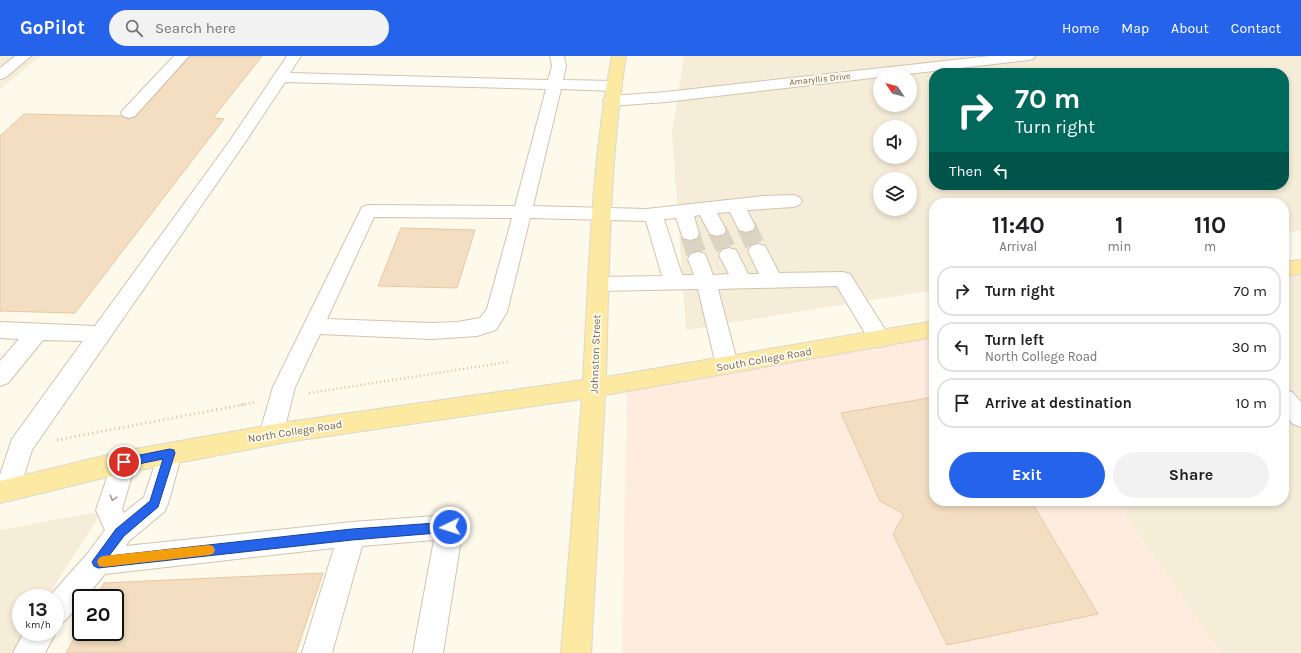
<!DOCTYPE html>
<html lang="en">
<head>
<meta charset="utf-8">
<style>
	:root { --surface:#fff; --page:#f2f2f2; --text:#202124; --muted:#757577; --line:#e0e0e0; --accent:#2563eb }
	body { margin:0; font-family:Karla,sans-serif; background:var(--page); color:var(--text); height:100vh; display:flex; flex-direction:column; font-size:15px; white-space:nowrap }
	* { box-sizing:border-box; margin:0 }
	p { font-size:13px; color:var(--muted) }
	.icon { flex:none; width:22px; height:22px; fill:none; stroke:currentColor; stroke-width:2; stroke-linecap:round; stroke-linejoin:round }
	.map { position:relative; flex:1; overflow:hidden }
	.side { position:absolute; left:929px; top:142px; width:360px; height:308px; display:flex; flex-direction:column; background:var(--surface); border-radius:16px; box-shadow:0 2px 6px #0003 }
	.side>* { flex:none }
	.top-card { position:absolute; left:929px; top:12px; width:360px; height:122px; border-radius:16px; box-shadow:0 2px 6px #0003; background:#00695c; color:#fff; overflow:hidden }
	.needle { width:26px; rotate:305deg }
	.controls { position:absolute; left:873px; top:12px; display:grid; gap:8px }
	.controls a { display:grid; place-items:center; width:44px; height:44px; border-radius:50%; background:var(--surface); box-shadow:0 2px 6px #0003; font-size:20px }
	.speed { position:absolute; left:12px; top:533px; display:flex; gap:8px; font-size:20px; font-weight:700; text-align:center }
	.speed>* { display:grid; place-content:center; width:52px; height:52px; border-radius:50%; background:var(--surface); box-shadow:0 2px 6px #0003; line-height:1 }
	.speed small { font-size:10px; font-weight:400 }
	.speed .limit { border:2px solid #111; border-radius:6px; background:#fff; color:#111 }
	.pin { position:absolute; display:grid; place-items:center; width:34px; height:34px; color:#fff; margin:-17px; border:2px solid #fff; border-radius:50%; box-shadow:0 1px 4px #0007 }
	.me { position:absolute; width:44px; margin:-22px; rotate:266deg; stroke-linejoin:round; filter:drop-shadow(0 0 3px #0008) }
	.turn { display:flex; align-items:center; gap:14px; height:84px; padding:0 20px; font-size:18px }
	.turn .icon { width:52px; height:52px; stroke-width:2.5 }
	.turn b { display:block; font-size:28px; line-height:34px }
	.then { display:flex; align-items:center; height:38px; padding:0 20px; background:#0003; gap:8px; font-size:15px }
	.eta { display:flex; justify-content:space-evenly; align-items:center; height:68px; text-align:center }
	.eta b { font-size:24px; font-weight:700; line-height:28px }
	.primary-button { display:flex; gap:8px; margin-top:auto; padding:8px 20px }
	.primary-button a { flex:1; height:46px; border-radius:24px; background:var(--accent); color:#fff; font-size:16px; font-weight:700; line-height:46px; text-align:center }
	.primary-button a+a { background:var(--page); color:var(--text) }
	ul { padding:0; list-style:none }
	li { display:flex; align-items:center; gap:12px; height:50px; margin:0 8px 6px; padding:0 12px; border:2px solid var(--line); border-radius:16px }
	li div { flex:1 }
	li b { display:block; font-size:15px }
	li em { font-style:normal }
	header { display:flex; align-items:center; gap:24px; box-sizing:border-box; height:56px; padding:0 20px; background:var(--accent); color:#fff }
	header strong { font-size:19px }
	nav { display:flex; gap:22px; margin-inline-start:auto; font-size:14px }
	.search { width:280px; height:36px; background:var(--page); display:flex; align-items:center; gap:10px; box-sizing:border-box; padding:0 14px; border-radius:22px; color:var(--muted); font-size:15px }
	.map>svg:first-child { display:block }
</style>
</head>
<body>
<header>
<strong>GoPilot</strong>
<div class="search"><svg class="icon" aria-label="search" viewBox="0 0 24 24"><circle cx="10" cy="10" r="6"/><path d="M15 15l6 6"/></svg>Search here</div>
<nav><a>Home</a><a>Map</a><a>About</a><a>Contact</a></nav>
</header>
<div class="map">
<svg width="1301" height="597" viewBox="0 0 1301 597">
	<rect width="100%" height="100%" fill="#fdf9eb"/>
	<path fill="#f6edd9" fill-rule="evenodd" d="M0,0H41L0,33Z
		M684,0H1301V174L1284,177V147H934V234L686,274L672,77ZM934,17H1284V129H934ZM880,19H910V49H880ZM880,71H910V101H880ZM880,123H910V153H880Z
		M1301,212V597H1221L1116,445H1284V215Z
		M102,455L47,542H21V576H26L13,597H0V474Z"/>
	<path fill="#feeddf" d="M934,273V445H1116L1221,597H622L627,326Z"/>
	<path fill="#f4dec1" stroke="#e8c7a1" d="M190,0H262L213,62L224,63L75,257L0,255V80L24,58L121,60L129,63L135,61Z
		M401,172L475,174L457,232L378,230Z
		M934,341V445H1031L1098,558L947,589L893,478L904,458L880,445L841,357Z
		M323,517L296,597H66L81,569V576H115V542H95L104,527Z"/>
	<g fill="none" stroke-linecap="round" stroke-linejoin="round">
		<path stroke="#dcd4c3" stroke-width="20" stroke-dasharray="20 10" stroke-linecap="butt" d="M746,170L758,195
			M717,174L729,199
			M690,178L698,203"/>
		<g stroke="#d2c3af" stroke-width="2">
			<path id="minor" d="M15,0H31L5,22L0,23V12Z
				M174,0H189L135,60L129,62L123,60L121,57L123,54Z
				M287,0H301L290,17L548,24L552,10L550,0H564L566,10L563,24L614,25L619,27L622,30L619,33L614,35L561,33L533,150L646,153L765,140L793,139L799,141L802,145L799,149L793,151L747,154L755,170L753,174L746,176L739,174L730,156L717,157L726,174L724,178L717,180L710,178L700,159L694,160L699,178L697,182L690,184L683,182L676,162L664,163L682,219H694L688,203L691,198L698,196L705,198L713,219L729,218L719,199L722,194L729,192L736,194L748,218H759L748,195L751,190L758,188L765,190L779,217L843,216L850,218L891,283L888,289L880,291L872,289L837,230L718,233L738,309L735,315L727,318L719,315L716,309L698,233L598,235L591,233L588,228L591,223L598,221L662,220L646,165L530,162L507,256L496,274L477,280L432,283L320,278L295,331L283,379L280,386L271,389L262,386L259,379L273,331L362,151L368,149L515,150L546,33L285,26L244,88L32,394L17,442L8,445L0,442V419L12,383L83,285L43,284L8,327L0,330V305L19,283L0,282V266L95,270L229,86ZM374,161L512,162L487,253L480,262L457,266L432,267L327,263Z
				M990,0H1035L1033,3L1028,4L899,19H880V21L666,46L611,50L606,48L603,45L606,42L611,40L666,36Z
				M1284,334L1292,336L1301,346V371L1293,368L1284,358Z
				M170,387L179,390L182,397L168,448L164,456L129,485L126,490L352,466L450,459L459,462L463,471L443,597H413L434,484L362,490L332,597H302L334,492L105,518L85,542H81V546L65,565L55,569V542H48L88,497L105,474L96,454L115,398L124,395L133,398L136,406L122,453L124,457L144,441L161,390Z
				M55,575L56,576L45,597H13L24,576H55Z"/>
		</g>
		<g stroke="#ddd7d0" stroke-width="2">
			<path id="major" d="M612,0H626C609,106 609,214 606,321L934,265V281L605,339L591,597H561L582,343L287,386L124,417L0,447V425L124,395L287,366L583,324C589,216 591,107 612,0Z
				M1301,204V218L1284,220V206Z"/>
		</g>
		<path stroke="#dac2a3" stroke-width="2.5" stroke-dasharray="1 3" stroke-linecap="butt" d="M309,337L508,306
			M241,349L255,346"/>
		<path stroke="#dac2a3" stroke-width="3" stroke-dasharray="1 3.5" stroke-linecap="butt" d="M57,384L246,348"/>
		<use href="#minor" fill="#fff" fill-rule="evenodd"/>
		<use href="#major" fill="#fdeaa2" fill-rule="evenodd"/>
	</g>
	<defs><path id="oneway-chevron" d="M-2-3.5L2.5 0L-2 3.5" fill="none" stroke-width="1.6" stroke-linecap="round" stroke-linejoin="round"/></defs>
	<use stroke="#a99a8b" href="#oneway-chevron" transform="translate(113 442) rotate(107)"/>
	<path fill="#2563eb" stroke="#184099" d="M170,393L174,394L175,397L158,451L124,480L109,500L352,473L450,466L454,467L456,471L454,474L450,476L352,484L98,512L94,510L92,506L94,503L116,473L150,445L163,403L124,411L120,409L119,406L120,403Z"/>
	<path fill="#f59e0b" d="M209,489L213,490L215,494L213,498L209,499L103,511L99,510L97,506L99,502L103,500Z"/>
	<g text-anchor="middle" stroke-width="3.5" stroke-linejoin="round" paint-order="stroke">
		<g font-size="9" fill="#7b644c" stroke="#fffcf2">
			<text transform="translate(820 23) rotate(-6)" y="3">Amaryllis Drive</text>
		</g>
		<g font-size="11" fill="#7b644c" stroke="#fffcf2">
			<text transform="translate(595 298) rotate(-88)" y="4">Johnston Street</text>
			<text transform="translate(764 303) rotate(-10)" y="4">South College Road</text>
			<text transform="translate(295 375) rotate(-9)" y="4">North College Road</text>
		</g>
	</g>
</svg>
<div class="controls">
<a><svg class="needle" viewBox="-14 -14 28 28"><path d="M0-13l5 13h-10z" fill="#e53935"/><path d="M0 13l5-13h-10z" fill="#757577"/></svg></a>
<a><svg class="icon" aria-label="sound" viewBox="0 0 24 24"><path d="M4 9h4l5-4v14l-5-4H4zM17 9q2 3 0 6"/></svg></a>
<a><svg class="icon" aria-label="layers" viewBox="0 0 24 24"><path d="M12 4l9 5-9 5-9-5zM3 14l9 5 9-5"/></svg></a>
</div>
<div class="speed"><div>13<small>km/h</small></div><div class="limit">20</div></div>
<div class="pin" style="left:124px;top:406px;background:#d93025"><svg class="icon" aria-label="arrive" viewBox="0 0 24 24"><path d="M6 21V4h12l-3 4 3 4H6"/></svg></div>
<svg class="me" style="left:450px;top:471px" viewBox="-20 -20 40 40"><circle r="17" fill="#2563eb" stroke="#fff" stroke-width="3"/><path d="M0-11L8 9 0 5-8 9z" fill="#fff"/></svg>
<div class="top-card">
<div class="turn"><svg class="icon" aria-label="right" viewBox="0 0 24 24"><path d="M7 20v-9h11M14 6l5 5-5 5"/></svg><div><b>70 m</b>Turn right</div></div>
<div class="then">Then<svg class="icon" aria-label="left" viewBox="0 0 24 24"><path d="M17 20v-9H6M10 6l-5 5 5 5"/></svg></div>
</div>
<section class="side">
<div class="eta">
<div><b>11:40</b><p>Arrival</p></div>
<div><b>1</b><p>min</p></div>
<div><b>110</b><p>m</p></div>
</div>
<ul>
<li><svg class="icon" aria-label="right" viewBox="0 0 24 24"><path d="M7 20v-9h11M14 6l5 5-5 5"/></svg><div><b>Turn right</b></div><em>70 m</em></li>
<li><svg class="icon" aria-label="left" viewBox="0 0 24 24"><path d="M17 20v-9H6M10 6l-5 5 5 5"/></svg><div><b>Turn left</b><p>North College Road</p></div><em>30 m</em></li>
<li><svg class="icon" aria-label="arrive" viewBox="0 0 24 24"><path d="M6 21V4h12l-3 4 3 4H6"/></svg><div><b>Arrive at destination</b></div><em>10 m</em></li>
</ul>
<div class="primary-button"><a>Exit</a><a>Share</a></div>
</section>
</div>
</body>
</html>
